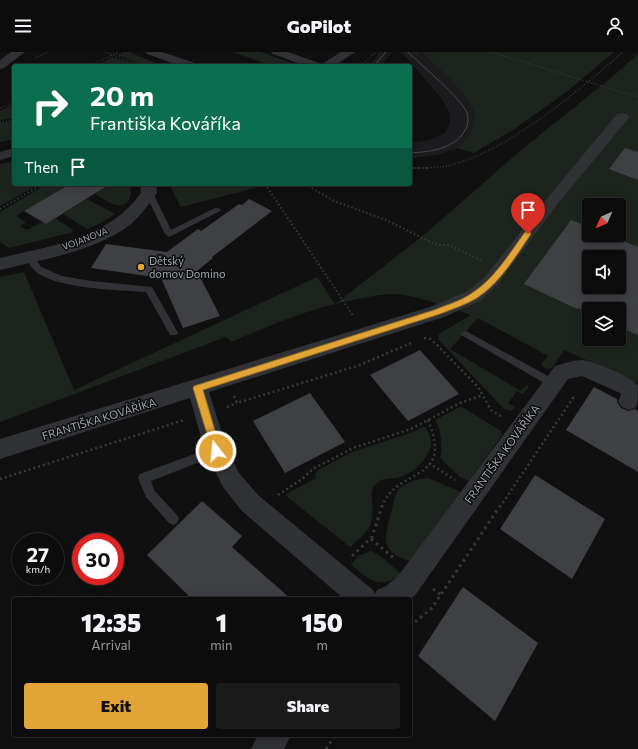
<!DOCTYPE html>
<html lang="en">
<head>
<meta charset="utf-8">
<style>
	:root { --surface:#0c0c0d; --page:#1a1a1b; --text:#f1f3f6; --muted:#9a9b9d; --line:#2c2c2e; --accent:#e3a437 }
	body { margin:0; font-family:Commissioner,sans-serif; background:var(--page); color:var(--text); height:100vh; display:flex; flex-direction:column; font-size:15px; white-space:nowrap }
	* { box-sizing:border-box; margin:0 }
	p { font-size:13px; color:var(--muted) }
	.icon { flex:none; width:22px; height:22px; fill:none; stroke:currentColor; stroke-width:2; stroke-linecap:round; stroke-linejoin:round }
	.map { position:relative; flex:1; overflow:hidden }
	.side { position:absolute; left:12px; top:545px; width:400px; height:140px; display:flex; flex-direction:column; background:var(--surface); border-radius:4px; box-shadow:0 2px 10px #0003,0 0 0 1px var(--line) }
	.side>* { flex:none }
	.hud { position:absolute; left:12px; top:12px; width:400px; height:122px; border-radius:4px; box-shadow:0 2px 10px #0003,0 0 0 1px var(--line); background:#0b6e4f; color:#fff; overflow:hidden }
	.needle { width:26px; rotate:225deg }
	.fabs { position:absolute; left:582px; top:146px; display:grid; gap:8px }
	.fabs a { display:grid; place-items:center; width:44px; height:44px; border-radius:4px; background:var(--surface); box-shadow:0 2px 10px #0003,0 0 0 1px var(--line); font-size:20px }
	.speed { position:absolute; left:12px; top:481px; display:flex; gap:8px; font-size:20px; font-weight:700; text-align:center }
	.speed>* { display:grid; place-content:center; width:52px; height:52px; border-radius:50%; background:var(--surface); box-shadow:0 2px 10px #0003,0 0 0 1px var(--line); line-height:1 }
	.speed small { font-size:10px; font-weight:400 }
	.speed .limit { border:6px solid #d22; background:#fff; color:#111 }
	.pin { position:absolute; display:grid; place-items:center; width:34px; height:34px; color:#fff; margin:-41px -17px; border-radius:50% 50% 50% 0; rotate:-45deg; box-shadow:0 0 4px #0007 }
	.pin .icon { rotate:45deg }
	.me { position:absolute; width:44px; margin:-22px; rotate:344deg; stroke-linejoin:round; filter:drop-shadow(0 0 3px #0008) }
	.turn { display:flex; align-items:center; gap:14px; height:84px; padding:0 12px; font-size:18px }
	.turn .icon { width:52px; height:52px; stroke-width:2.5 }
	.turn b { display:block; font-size:28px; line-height:34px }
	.then { display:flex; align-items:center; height:38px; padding:0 12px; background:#0003; gap:8px; font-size:15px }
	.eta { display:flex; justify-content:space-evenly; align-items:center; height:68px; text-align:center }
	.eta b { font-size:24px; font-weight:800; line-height:28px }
	.button { display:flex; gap:8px; margin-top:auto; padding:8px 12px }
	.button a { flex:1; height:46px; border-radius:4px; background:var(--accent); color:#111; font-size:16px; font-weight:800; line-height:46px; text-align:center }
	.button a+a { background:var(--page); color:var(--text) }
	header { display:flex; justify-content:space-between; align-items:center; height:52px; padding:0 12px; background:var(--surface); font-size:18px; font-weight:800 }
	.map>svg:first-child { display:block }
</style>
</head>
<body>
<header><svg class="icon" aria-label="menu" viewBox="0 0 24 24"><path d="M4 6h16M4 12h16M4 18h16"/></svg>GoPilot<svg class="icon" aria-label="person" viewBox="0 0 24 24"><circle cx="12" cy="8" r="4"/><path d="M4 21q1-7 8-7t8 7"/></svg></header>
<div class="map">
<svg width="638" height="697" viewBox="0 0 638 697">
	<rect width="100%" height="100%" fill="#101011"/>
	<path fill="#1c1c1e" d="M380,0H392L381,14H368Z
		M402,0H420L453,30L473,55L475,69L469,85L457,96L437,103L410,107V91L430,88L445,81L450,71L449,60L441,46Z"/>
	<path fill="#1d241d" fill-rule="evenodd" d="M124,0H132L131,1L164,14H145L117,3Z
		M233,0H261L299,14H272Z
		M421,0H614L565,41L516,76L474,101L457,96L469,85L475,69L473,55L453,30Z
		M638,2V331L564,298L552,316L547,317L541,313L548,304L478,266L450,297L521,339L527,332L529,335L523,342L517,339L508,351L515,355L511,359L503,356L438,287L439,282L471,263C449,256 427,247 404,243C389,241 372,244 358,247C311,256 275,271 231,290L226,285L0,370V225L24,220L74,338L317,225L335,252L424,183L521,98L612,25ZM589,153H619V183H589ZM589,205H619V235H589ZM589,257H619V287H589Z
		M113,5L131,11L125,14H94Z
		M14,52V66L0,68V59Z
		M14,69V87L0,90V71Z
		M14,109V132H39L0,154V112Z
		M47,132H70L16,164L26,170L20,174L27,178L42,170L46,172L55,166L72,177L73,180L9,196L0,190V160Z
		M108,132H130C132,137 131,143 129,148C121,161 104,147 95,142Z
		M169,132H252L255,136L181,155Z
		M87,147L115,162L99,172L87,177L63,162Z
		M460,355H462L501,379L502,383L469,429L460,425L441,407L440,405C443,395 441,377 435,368Z
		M424,374C430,382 434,390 429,399C423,412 414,420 400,425C389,428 380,424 373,436C371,440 372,446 372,451C374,476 368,479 350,495L285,443L316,426L315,422L318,418L352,400L413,380Z
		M428,426L461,440L410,509C380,500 384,487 391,461C393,454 394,443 399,437C406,430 418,427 428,426Z
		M371,499L382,505L401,522C380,539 370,528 351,513L358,504Z"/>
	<path fill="#3f4044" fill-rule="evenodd" d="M625,96L638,100V128L609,117Z
		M70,132H110L46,172L24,159Z
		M249,147L272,159L212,205L213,206L197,219L220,264L183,276L161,226L91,216L106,192L167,200L198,177L201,179L239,152L242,153Z
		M571,168L589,175V183H608L638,195V283L619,275V257H589V261L578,256L577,257L524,232ZM589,205H619V235H589Z
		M420,298L459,342L408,369L370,323Z
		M594,335L617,347V350L621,356L628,359L635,357L638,359V420L566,378Z
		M310,341L345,390L285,421L253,369Z
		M535,423L605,467L572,527L500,477Z
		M202,449L242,484L232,495L291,547H192L147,503Z
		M463,535L538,591L495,669L418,604Z"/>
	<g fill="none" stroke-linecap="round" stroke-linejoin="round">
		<path stroke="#37393d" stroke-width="1.5" stroke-dasharray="1 2" stroke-linecap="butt" d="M105,0L138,13
			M414,0L417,3
			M491,0L638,45
			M35,6L48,0
			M89,14L119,0
			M127,14L133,11
			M361,14L376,0
			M0,56L14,50
			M0,70L14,68
			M410,116C422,116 434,116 447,114C506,101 578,39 623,0"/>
		<path stroke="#37393d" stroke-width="2" stroke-dasharray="1.5 2.5" stroke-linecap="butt" d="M410,116H430
			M265,132L354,265
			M305,132L334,149L386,168L437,193H449L483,209
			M0,157L43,132"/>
		<path stroke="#37393d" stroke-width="2.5" stroke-dasharray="2 3" stroke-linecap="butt" d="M424,286L430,287L435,291L478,335L491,358L502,365
			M234,344L237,351L357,314L414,290
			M227,355L237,351
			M429,411L455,428
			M0,427L184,368
			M278,443L302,427L313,417L353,396L411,377L460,351L483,343
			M382,455C396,414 455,432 428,368
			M500,455L573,346L570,344"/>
		<path stroke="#37393d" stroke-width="3" stroke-dasharray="2.5 4" stroke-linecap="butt" d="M371,487L395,507
			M352,504L372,485L382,454
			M433,537L441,543
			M410,574L432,556L500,454
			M326,697L335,683"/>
		<path fill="#313236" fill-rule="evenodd" d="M146,139H152L153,141L171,178L215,156H218L222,158L169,185L165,182L145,141Z
			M30,201L33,202L41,215L62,224L91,229L152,235L178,281L176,283H170L146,240C119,238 53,237 34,218C30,214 28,209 26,204Z
			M466,279L557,329L559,332L557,335H551L463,284L461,282Z
			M216,394L220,396L221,399L220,402L151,429L154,438L177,463L179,467L177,471L173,473L169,471L146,445L138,426L140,422Z"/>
		<path fill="#313236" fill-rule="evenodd" d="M11,0H25L4,16L0,17V8Z
			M145,0H162L195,11L197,14H180L147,2Z
			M271,0H288L322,12L341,0H355L334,14H306L273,2Z
			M622,61L627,62L629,65L627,68L559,150L497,233L480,249L444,265L209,340L227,397L239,421L258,443L373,538L375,542L377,538L386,534L398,524L555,314C563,312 573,308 582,308C591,308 635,326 638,334C638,339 638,351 636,355L629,358L622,355L618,349L621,343L620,341L582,324L568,327L416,542L410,548L344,547L242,459L223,435L205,399L190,346L0,407V387L430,255L468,239L485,225L549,144L617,62Z
			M14,96V104L0,108V100Z
			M140,132H156L157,141C149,152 141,163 131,172C95,200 43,207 0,218V206C51,194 109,186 141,141Z
			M258,683H291L284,697H251Z"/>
		<path stroke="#494a4f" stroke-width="1" d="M408,0C421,13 462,47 467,61C470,70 466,78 461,84C449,98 427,100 410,101
			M374,14L386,0"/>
	</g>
	<path fill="#e3a437" stroke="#946b24" d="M525,180H530L531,182C516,204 500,231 477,246C466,253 452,257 440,262L203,338L221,399L220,402L216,404L213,402L193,336L194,334L434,258C446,253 461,249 472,241C494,227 509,202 525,180Z"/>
	<circle fill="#e3a437" stroke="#0b0b0c" stroke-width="1.5" cx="141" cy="215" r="4"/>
	<g text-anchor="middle" stroke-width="3" stroke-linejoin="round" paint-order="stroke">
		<g font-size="9" fill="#a2a7b1" stroke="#0b0b0c">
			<text transform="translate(85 187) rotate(-21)" y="3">VOJANOVA</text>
		</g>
		<g font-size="11" fill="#a2a7b1" stroke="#0b0b0c" text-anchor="start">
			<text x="149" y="213">Dětský<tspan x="149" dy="13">domov Domino</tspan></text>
		</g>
		<g font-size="11" fill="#a2a7b1" stroke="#0b0b0c">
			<text transform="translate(99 367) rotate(-17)" y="4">FRANTIŠKA KOVÁŘÍKA</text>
			<text transform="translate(502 402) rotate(-54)" y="4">FRANTIŠKA KOVÁŘÍKA</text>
		</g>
	</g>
</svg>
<div class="fabs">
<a><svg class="needle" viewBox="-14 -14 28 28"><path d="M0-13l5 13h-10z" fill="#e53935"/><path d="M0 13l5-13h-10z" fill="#9a9b9d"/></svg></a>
<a><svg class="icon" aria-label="sound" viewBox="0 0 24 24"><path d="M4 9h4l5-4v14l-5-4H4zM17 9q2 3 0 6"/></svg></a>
<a><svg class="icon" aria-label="layers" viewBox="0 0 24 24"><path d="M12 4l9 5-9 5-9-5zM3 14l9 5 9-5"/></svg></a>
</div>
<div class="speed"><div>27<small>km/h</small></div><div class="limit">30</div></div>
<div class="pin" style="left:528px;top:182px;background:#d93025"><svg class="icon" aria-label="arrive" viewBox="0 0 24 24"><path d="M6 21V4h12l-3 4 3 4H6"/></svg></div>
<svg class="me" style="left:216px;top:399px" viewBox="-20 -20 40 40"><circle r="17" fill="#e3a437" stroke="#fff" stroke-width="3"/><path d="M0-11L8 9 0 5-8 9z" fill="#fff"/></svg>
<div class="hud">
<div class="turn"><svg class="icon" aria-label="right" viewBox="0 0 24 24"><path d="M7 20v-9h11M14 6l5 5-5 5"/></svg><div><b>20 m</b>Františka Kováříka</div></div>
<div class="then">Then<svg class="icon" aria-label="arrive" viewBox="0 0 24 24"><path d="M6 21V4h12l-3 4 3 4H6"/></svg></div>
</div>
<section class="side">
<div class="eta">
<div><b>12:35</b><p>Arrival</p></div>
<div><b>1</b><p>min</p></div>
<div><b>150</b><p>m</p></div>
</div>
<div class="button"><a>Exit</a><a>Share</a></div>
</section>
</div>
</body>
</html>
